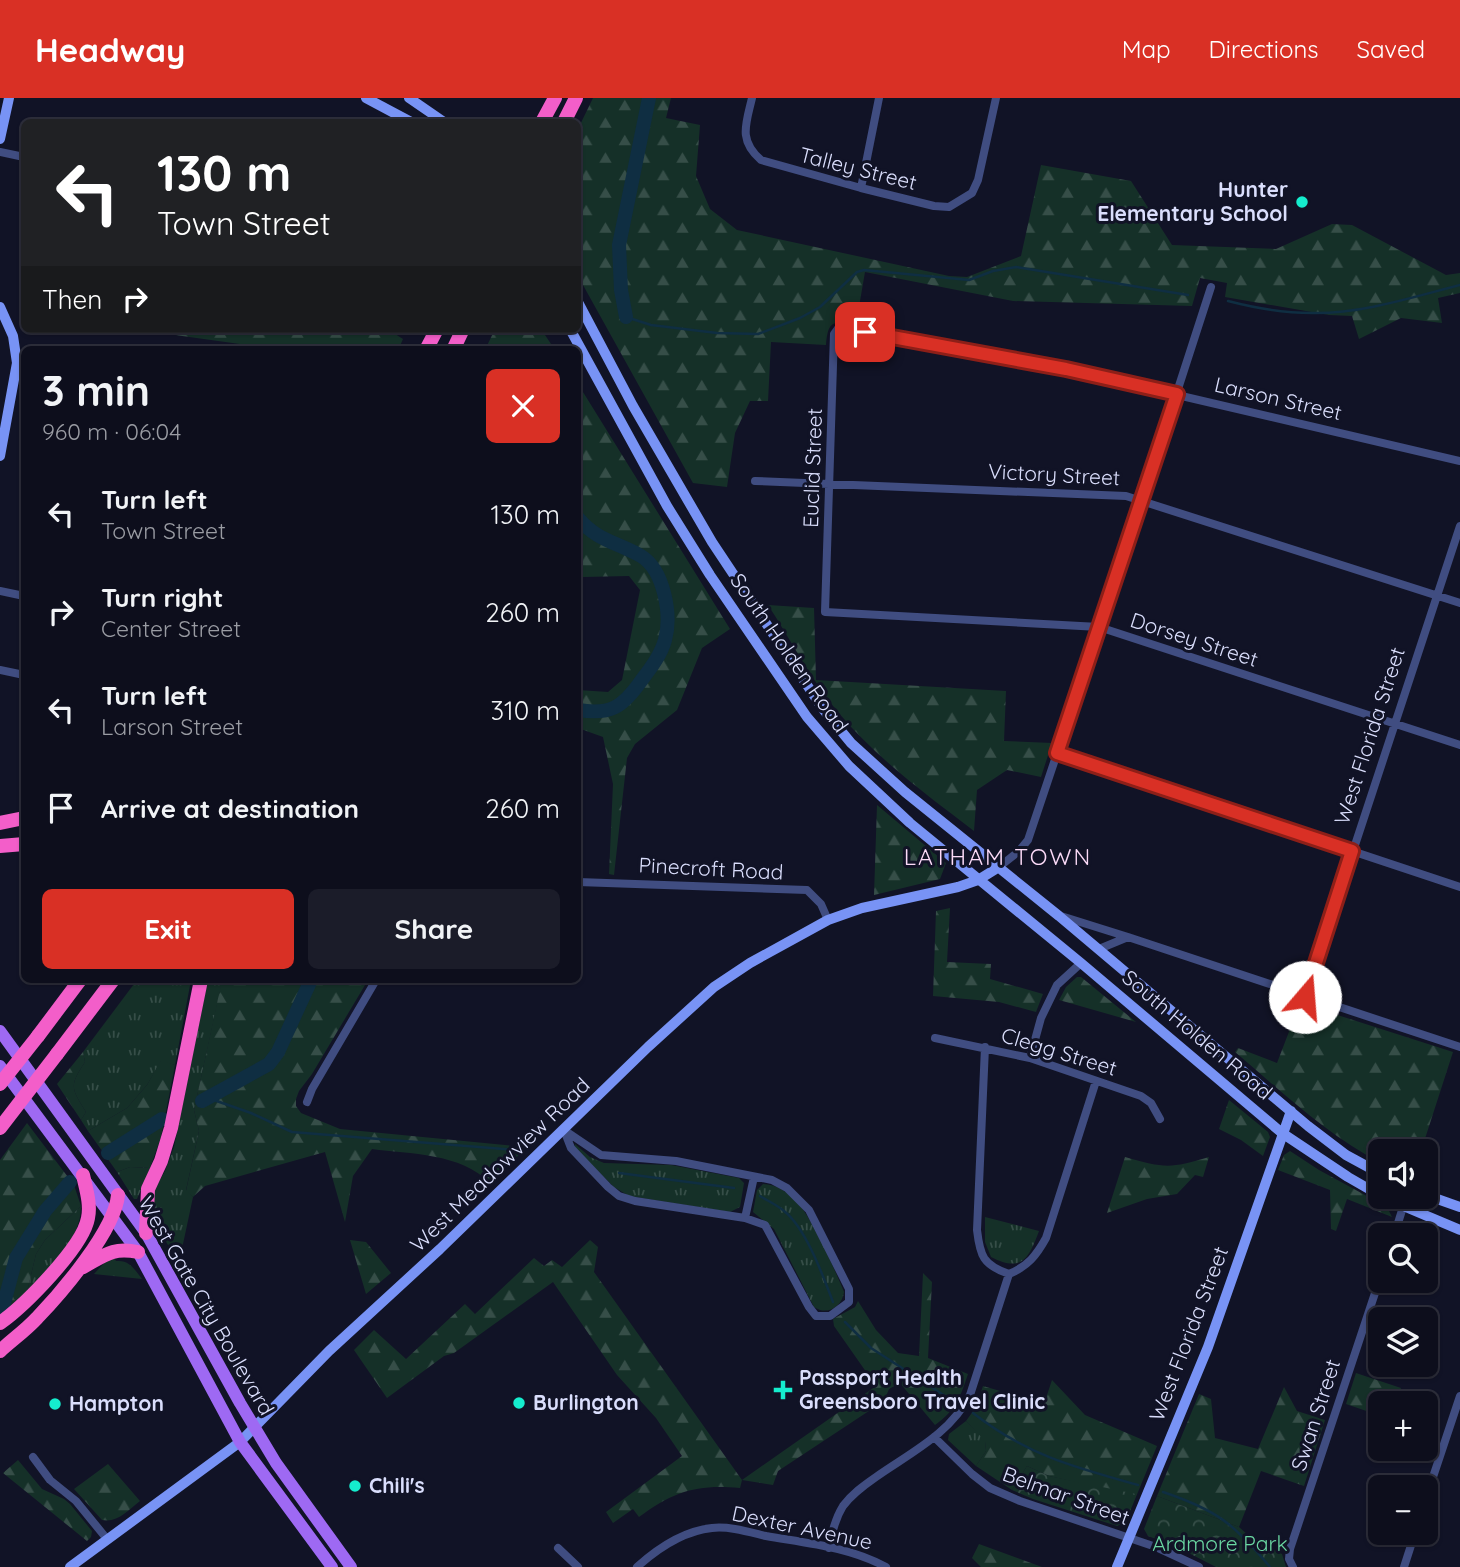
<!DOCTYPE html>
<html lang="en">
<head>
<meta charset="utf-8">
<style>
	:root { --surface:#0d0e1c; --page:#1b1c29; --text:#f1f3f6; --muted:#9a9ca3; --line:#2d2e3b; --accent:#d93025 }
	body { margin:0; font-family:Quicksand,sans-serif; background:var(--page); color:var(--text); height:100vh; display:flex; flex-direction:column; font-size:26px; white-space:nowrap }
	* { box-sizing:border-box; margin:0 }
	p { font-size:23px; color:var(--muted) }
	.icon { flex:none; width:38px; height:38px; fill:none; stroke:currentColor; stroke-width:2; stroke-linecap:round; stroke-linejoin:round }
	.map { position:relative; flex:1; overflow:hidden }
	.drawer { position:absolute; left:21px; top:248px; width:560px; height:637px; display:flex; flex-direction:column; background:var(--surface); border-radius:10px; box-shadow:0 2px 5px #0004,0 0 0 2px var(--line) }
	.drawer>* { flex:none }
	.guide { position:absolute; left:21px; top:21px; width:560px; height:214px; border-radius:10px; box-shadow:0 2px 5px #0004,0 0 0 2px var(--line); background:#202124; color:#fff; overflow:hidden }
	.fabs { position:absolute; left:1368px; top:1041px; display:grid; gap:14px }
	.fabs a { display:grid; place-items:center; width:70px; height:70px; border-radius:10px; background:var(--surface); box-shadow:0 2px 5px #0004,0 0 0 2px var(--line); font-size:35px }
	.pin { position:absolute; display:grid; place-items:center; width:60px; height:60px; color:#fff; margin:-30px; border-radius:14px; box-shadow:0 4px 10px #0006 }
	.me { position:absolute; width:77px; margin:-38px; rotate:18deg; stroke-linejoin:round; filter:drop-shadow(0 0 5px #0008) }
	.turn { display:flex; align-items:center; gap:24px; height:147px; padding:0 21px; font-size:32px }
	.turn .icon { width:91px; height:91px; stroke-width:2.5 }
	.turn b { display:block; font-size:49px; line-height:60px }
	.then { display:flex; align-items:center; height:66px; padding:0 21px; background:#0003; gap:14px; font-size:26px }
	.round { display:grid; place-items:center; flex:none; width:74px; height:74px; border-radius:10px; background:var(--page) }
	.head { display:flex; align-items:center; justify-content:space-between; height:119px; padding:0 21px }
	h1 { font-size:42px; font-weight:800; line-height:52px }
	.primary-button { display:flex; gap:14px; margin-top:auto; padding:14px 21px }
	.primary-button a { flex:1; height:80px; border-radius:10px; background:var(--accent); color:#fff; font-size:28px; font-weight:800; line-height:80px; text-align:center }
	.primary-button a+a { background:var(--page); color:var(--text) }
	ul { padding:0; list-style:none }
	li { display:flex; align-items:center; gap:21px; height:98px; padding:0 21px }
	li div { flex:1 }
	li b { display:block; font-size:26px }
	li em { font-style:normal }
	header { display:flex; align-items:center; gap:42px; box-sizing:border-box; height:98px; padding:0 35px; background:var(--accent); color:#fff }
	header strong { font-size:33px }
	nav { display:flex; gap:38px; margin-inline-start:auto; font-size:24px }
	.map>svg:first-child { display:block }
</style>
</head>
<body>
<header>
<strong>Headway</strong>
<nav><a>Map</a><a>Directions</a><a>Saved</a></nav>
</header>
<div class="map">
<svg width="1460" height="1469" viewBox="0 0 1460 1469">
	<defs>
		<pattern id="grass-tufts" width="24" height="20" patternUnits="userSpaceOnUse" patternTransform="scale(1.75)"><rect width="24" height="20" fill="#153028"/><path d="M3 7l-1-3M5 7V3M7 7l1-3M15 17l-1-3M17 17v-4M19 17l1-3" fill="none" stroke="#364e48"/></pattern>
		<pattern id="forest-firs" width="22" height="20" patternUnits="userSpaceOnUse" patternTransform="scale(1.75)"><rect width="22" height="20" fill="#153028"/><path d="M5 1l3.5 6h-7zM16 11l3.5 6h-7z" fill="#364e48"/></pattern>
		<pattern id="park-crowns" width="20" height="18" patternUnits="userSpaceOnUse" patternTransform="scale(1.75)"><rect width="20" height="18" fill="#153028"/><path d="M2 6a3 3 0 1 1 6 0M12 15a3 3 0 1 1 6 0" fill="none" stroke="#364e48"/></pattern>
	</defs>
	<rect width="100%" height="100%" fill="#111326"/>
	<path fill="url(#grass-tufts)" d="M137,882H191L175,967L161,963L147,987L127,1010L88,1033L81,1022L86,1014C71,990 69,988 85,964L83,954Z
		M208,882H222V884L194,1012L199,1033L186,1092L193,1099L180,1160L176,1161L156,1126L151,1098L165,1073L174,1049Z
		M575,1046L590,1059L604,1065L671,1067L739,1080L744,1085L740,1109L730,1114L629,1098L614,1089L574,1049Z
		M130,1069L150,1070L137,1101H134L117,1074Z
		M763,1086C776,1086 789,1095 797,1104C812,1120 835,1172 844,1194C842,1209 827,1218 814,1209L774,1131L753,1114L757,1092Z
		M81,1108C81,1143 48,1170 27,1194L36,1156L45,1142Z
		M985,1119L1039,1133C1029,1160 1022,1175 991,1159L985,1144Z
		M114,1160L116,1163C130,1162 134,1171 142,1181L94,1176L106,1163Z
		M966,1323L985,1342L986,1353L976,1368L948,1342L949,1336Z"/>
	<path fill="url(#forest-firs)" d="M593,0H671L666,20L700,27L696,78L710,111L737,132L949,178L967,179L1021,158L1041,67L1131,83L1172,147L1276,151L1332,126L1352,127L1446,177L1460,175V195L1438,200L1442,225L1401,220L1359,241L1352,218L1329,217L1225,199L1227,185L1200,180L1192,208L1013,203L865,174L856,226C833,223 828,222 826,247L771,244L768,303H750L735,335L727,389L693,385L578,178V31Z
		M132,231H387L403,241L398,252H283Z
		M495,231H541L555,252H485Z
		M578,286L730,531L702,550L677,612L635,646L627,660L614,777L609,776L613,686L603,639L578,630V592L608,594L622,582L640,492L629,478L582,479L578,475Z
		M768,507L814,510L816,582L1006,593L1004,643L1052,645L1041,679L1007,672L977,692L974,733C926,696 877,661 838,614C811,582 791,542 768,507Z
		M877,707L946,765L940,781L874,797Z
		M950,810L947,864L991,866L990,881L1043,896L1036,914L999,904L933,898L936,813Z
		M1077,879H1081L1136,924L1059,902L1066,889Z
		M222,882H368L312,976L299,993L296,1001V1008L301,1015L340,1031L514,1048L524,1052L490,1085C461,1055 410,1056 372,1051L353,1078L345,1124L325,1054L205,1088L193,1099L186,1093L199,1033L194,1012Z
		M1300,905L1453,954L1421,1053L1381,1054V1065C1327,1037 1281,993 1235,954L1238,950L1277,965Z
		M83,954L85,964C69,988 71,990 86,1014L81,1022L57,986Z
		M161,962L175,967L161,1039L150,1070L130,1069L117,1074L88,1033L127,1010L147,987Z
		M1229,1002L1268,1034L1270,1039L1263,1058L1241,1042L1219,1031Z
		M27,1025L74,1087L81,1108L45,1142L36,1156L27,1194L0,1219V1062Z
		M1290,1053L1319,1072L1387,1109L1392,1119L1347,1101L1336,1133L1331,1131L1330,1092L1278,1072L1284,1057Z
		M1125,1059C1164,1070 1170,1071 1209,1059L1203,1079L1195,1077L1177,1096L1147,1101L1107,1115Z
		M350,1142L366,1144L391,1175L366,1196Z
		M590,1142L598,1149L594,1174L742,1382L876,1288L834,1228L833,1221L855,1209L858,1203L876,1232L898,1255L919,1258L923,1175L932,1184L928,1260L968,1276C960,1300 956,1312 935,1327L900,1285L889,1291L884,1303L778,1373L773,1387L742,1382L740,1390C697,1386 674,1393 639,1419L633,1411L613,1425L606,1414L682,1358L656,1320L617,1277L553,1184L454,1255L444,1258L387,1300L354,1252L374,1232L406,1261L465,1206L475,1216L534,1160L544,1168L552,1162L562,1169Z
		M1356,1275L1401,1290L1396,1305L1381,1306V1318L1346,1306Z
		M1052,1282L1085,1317L1157,1348L1126,1423L1117,1428L1084,1386L1049,1378L1027,1368L1012,1392L976,1368L986,1353L985,1343L966,1323L976,1309L983,1288L1044,1306Z
		M1284,1289L1297,1313L1325,1322L1304,1388L1261,1373L1239,1429L1157,1398L1199,1296L1211,1301L1215,1340L1258,1351Z
		M18,1362L42,1391L64,1401L70,1406L92,1433L91,1439L87,1443L3,1375Z
		M108,1366L140,1403C128,1412 118,1425 102,1422L74,1391Z
		M979,1446L1042,1469H981L972,1460Z"/>
	<path fill="url(#park-crowns)" d="M1027,1368L1049,1378L1136,1396L1126,1423L1117,1428L1033,1401L1012,1392Z
		M1157,1398L1239,1429L1248,1437L1282,1456L1286,1469H1216L1177,1449L1148,1438L1144,1431Z"/>
	<g fill="none" stroke-linecap="round" stroke-linejoin="round">
		<path stroke="#0f2e42" stroke-width="2.5" d="M1228,203C1255,210 1284,215 1312,215C1361,216 1413,199 1460,187
			M626,219L651,227L717,235L758,236L800,220L820,209L857,174L864,172L969,182L993,173L1016,169L1188,197
			M208,1000L251,1015L292,1034L516,1052
			M619,1075L734,1090
			M760,1098C768,1103 777,1107 784,1113C806,1130 823,1178 833,1204
			M845,1224L871,1250L956,1305
			M973,1315C1027,1357 1073,1369 1138,1387
			M1163,1394C1217,1412 1234,1426 1270,1469"/>
		<path stroke="#0f2e42" stroke-width="14" d="M626,219L621,192L619,147L649,0
			M578,420C597,443 617,444 641,458C664,472 672,517 665,542C661,557 650,571 641,583C622,610 610,617 578,612
			M202,1003L269,966L278,954L311,882
			M108,1055L162,1021
			M2,1213L16,1160L45,1113L70,1084"/>
		<path stroke="#404d81" stroke-width="8" d="M752,0C746,26 738,42 761,62L861,90L934,108L949,109L972,95L978,82L996,0
			M0,54L24,59
			M861,90L879,0
			M1460,363L1066,271L839,229L834,236L825,514L1099,529L1460,647
			M755,383L1126,398L1460,505
			M0,493L24,498
			M0,572L24,577
			M1057,655L1460,789
			M999,769L1019,753L1028,742L1142,402L1211,189
			M578,784L807,792L821,806L828,822
			M1061,818L1128,839
			M1099,851L1128,839L1460,949
			M1305,899L1460,428
			M935,940L1030,960L1141,998L1151,1005L1160,1021
			M985,949L977,1132C980,1158 983,1167 1009,1176
			M1030,960L1041,920L1057,887L1081,865
			M307,1004L312,991L376,882
			M564,1032L601,1057L676,1063L772,1082L787,1090L809,1112L849,1191V1204L830,1218H816L809,1209L765,1127L745,1120L635,1103L619,1098L608,1089L571,1050Z
			M745,1120L754,1079
			M1394,1138L1403,1109
			M1009,1176C1028,1168 1036,1158 1046,1140L1096,983
			M934,1339L972,1376L990,1390L1020,1403L1156,1449L1199,1469
			M33,1359L50,1382L76,1403L107,1441
			M1426,1400L1460,1298
			M558,1450L578,1469
			M829,1450C832,1435 835,1421 843,1408C852,1396 863,1388 876,1379C910,1355 950,1336 970,1297L1009,1176
			M637,1469C658,1450 683,1433 712,1430C729,1428 749,1434 766,1438C806,1445 850,1449 886,1469
			M1293,1469L1289,1461L1290,1451L1381,1177
			M1404,1469L1415,1435"/>
		<path stroke="#7893f5" stroke-width="10" d="M366,0L411,24
			M409,0L444,24
			M0,41L9,0
			M578,204L633,308L712,444L823,611L851,645L905,694L1059,818L1308,1028L1346,1057L1381,1076
			M0,209L13,238L17,265L0,358
			M570,231L667,408L710,477L807,619L849,668L910,725L1081,865L1282,1035L1348,1079L1381,1098
			M1426,1097L1460,1109
			M1382,1099L1460,1132
			M70,1469L240,1344L329,1253L440,1151L648,949L714,889L750,865L828,822L862,810L958,789L978,782L999,769
			M1117,1469L1208,1249L1291,1013"/>
		<path stroke="#9e69f3" stroke-width="12" d="M0,933L146,1135L240,1305L276,1365L351,1469
			M0,968L138,1154L240,1344L332,1469"/>
		<path stroke="#f35ec9" stroke-width="14" d="M542,24L555,0
			M564,24L576,0
			M426,252L437,231
			M453,252L463,231
			M0,725L24,720
			M0,748L24,746
			M38,938L80,882
			M57,956L113,882
			M146,1135L148,1091L161,1063L171,1030L201,882
			M83,1169C105,1157 112,1149 138,1154
			M0,1225C24,1208 83,1149 88,1120C91,1106 86,1091 83,1077
			M0,1253C12,1242 26,1232 37,1220C62,1194 115,1132 118,1097"/>
		<path stroke="#f35ec9" stroke-width="14" d="M0,986L38,938
			M0,1030L57,956"/>
	</g>
	<g fill="none" stroke-linecap="round" stroke-linejoin="round">
		<g stroke="#8d1f18" stroke-width="18">
			<path id="route" d="M865,234L1066,271L1177,296L1057,655L1352,753L1305,899"/>
		</g>
		<use href="#route" stroke="#d93025" stroke-width="12"/>
	</g>
	<g fill="#15edce" stroke="#111326" stroke-width="2.5">
		<circle cx="1302" cy="104" r="7"/>
		<path d="M779.5 1281.5h7v7h7v7h-7v7h-7v-7h-7v-7h7z"/>
		<circle cx="519" cy="1305" r="7"/>
		<circle cx="55" cy="1306" r="7"/>
		<circle cx="355" cy="1388" r="7"/>
	</g>
	<g text-anchor="middle" stroke-width="6" stroke-linejoin="round" paint-order="stroke">
		<g font-size="21" fill="#dadefc" stroke="#111326">
			<text transform="translate(858 71) rotate(14)" y="7">Talley Street</text>
			<text transform="translate(1278 301) rotate(13)" y="7">Larson Street</text>
			<text transform="translate(813 370) rotate(-88)" y="7">Euclid Street</text>
			<text transform="translate(1054 377) rotate(3)" y="7">Victory Street</text>
			<text transform="translate(1194 542) rotate(18)" y="7">Dorsey Street</text>
			<text transform="translate(789 555) rotate(55)" y="7">South Holden Road</text>
			<text transform="translate(1370 638) rotate(-72)" y="7">West Florida Street</text>
			<text transform="translate(711 771) rotate(3)" y="7">Pinecroft Road</text>
			<text transform="translate(1197 937) rotate(40)" y="7">South Holden Road</text>
			<text transform="translate(1059 954) rotate(17)" y="7">Clegg Street</text>
			<text transform="translate(500 1067) rotate(-44)" y="7">West Meadowview Road</text>
			<text transform="translate(206 1208) rotate(60)" y="7">West Gate City Boulevard</text>
			<text transform="translate(1189 1236) rotate(-69)" y="7">West Florida Street</text>
			<text transform="translate(1316 1317) rotate(-72)" y="7">Swan Street</text>
			<text transform="translate(1066 1398) rotate(20)" y="7">Belmar Street</text>
			<text transform="translate(802 1430) rotate(12)" y="7">Dexter Avenue</text>
		</g>
		<g font-size="21" font-weight="bold" fill="#dadefc" stroke="#111326" text-anchor="start">
			<text x="1288" y="99" text-anchor="end">Hunter<tspan x="1288" dy="24">Elementary School</tspan></text>
			<text x="799" y="1287">Passport Health<tspan x="799" dy="24">Greensboro Travel Clinic</tspan></text>
			<text x="533" y="1312">Burlington</text>
			<text x="69" y="1313">Hampton</text>
			<text x="369" y="1395">Chili's</text>
		</g>
		<g font-size="21" fill="#6ad7a2" stroke="#111326">
			<text x="1220" y="1453">Ardmore Park</text>
		</g>
		<g font-size="23" letter-spacing="2" fill="#fcdbf8" stroke="#111326">
			<text x="998" y="767">LATHAM TOWN</text>
		</g>
	</g>
</svg>
<div class="fabs">
<a><svg class="icon" aria-label="sound" viewBox="0 0 24 24"><path d="M4 9h4l5-4v14l-5-4H4zM17 9q2 3 0 6"/></svg></a>
<a><svg class="icon" aria-label="search" viewBox="0 0 24 24"><circle cx="10" cy="10" r="6"/><path d="M15 15l6 6"/></svg></a>
<a><svg class="icon" aria-label="layers" viewBox="0 0 24 24"><path d="M12 4l9 5-9 5-9-5zM3 14l9 5 9-5"/></svg></a>
<a>+</a>
<a>−</a>
</div>
<div class="pin" style="left:865px;top:234px;background:#d93025"><svg class="icon" aria-label="arrive" viewBox="0 0 24 24"><path d="M6 21V4h12l-3 4 3 4H6"/></svg></div>
<svg class="me" style="left:1305px;top:899px" viewBox="-20 -20 40 40"><circle r="19" fill="#fff"/><path d="M0-13L10 11 0 6-10 11z" fill="#d93025"/></svg>
<div class="guide">
<div class="turn"><svg class="icon" aria-label="left" viewBox="0 0 24 24"><path d="M17 20v-9H6M10 6l-5 5 5 5"/></svg><div><b>130 m</b>Town Street</div></div>
<div class="then">Then<svg class="icon" aria-label="right" viewBox="0 0 24 24"><path d="M7 20v-9h11M14 6l5 5-5 5"/></svg></div>
</div>
<section class="drawer">
<div class="head"><div><h1>3 min</h1><p>960 m · 06:04</p></div><a class="round" style="background:#d93025;color:#fff"><svg class="icon" aria-label="close" viewBox="0 0 24 24"><path d="M6 6l12 12M18 6L6 18"/></svg></a></div>
<ul>
<li><svg class="icon" aria-label="left" viewBox="0 0 24 24"><path d="M17 20v-9H6M10 6l-5 5 5 5"/></svg><div><b>Turn left</b><p>Town Street</p></div><em>130 m</em></li>
<li><svg class="icon" aria-label="right" viewBox="0 0 24 24"><path d="M7 20v-9h11M14 6l5 5-5 5"/></svg><div><b>Turn right</b><p>Center Street</p></div><em>260 m</em></li>
<li><svg class="icon" aria-label="left" viewBox="0 0 24 24"><path d="M17 20v-9H6M10 6l-5 5 5 5"/></svg><div><b>Turn left</b><p>Larson Street</p></div><em>310 m</em></li>
<li><svg class="icon" aria-label="arrive" viewBox="0 0 24 24"><path d="M6 21V4h12l-3 4 3 4H6"/></svg><div><b>Arrive at destination</b></div><em>260 m</em></li>
</ul>
<div class="primary-button"><a>Exit</a><a>Share</a></div>
</section>
</div>
</body>
</html>
